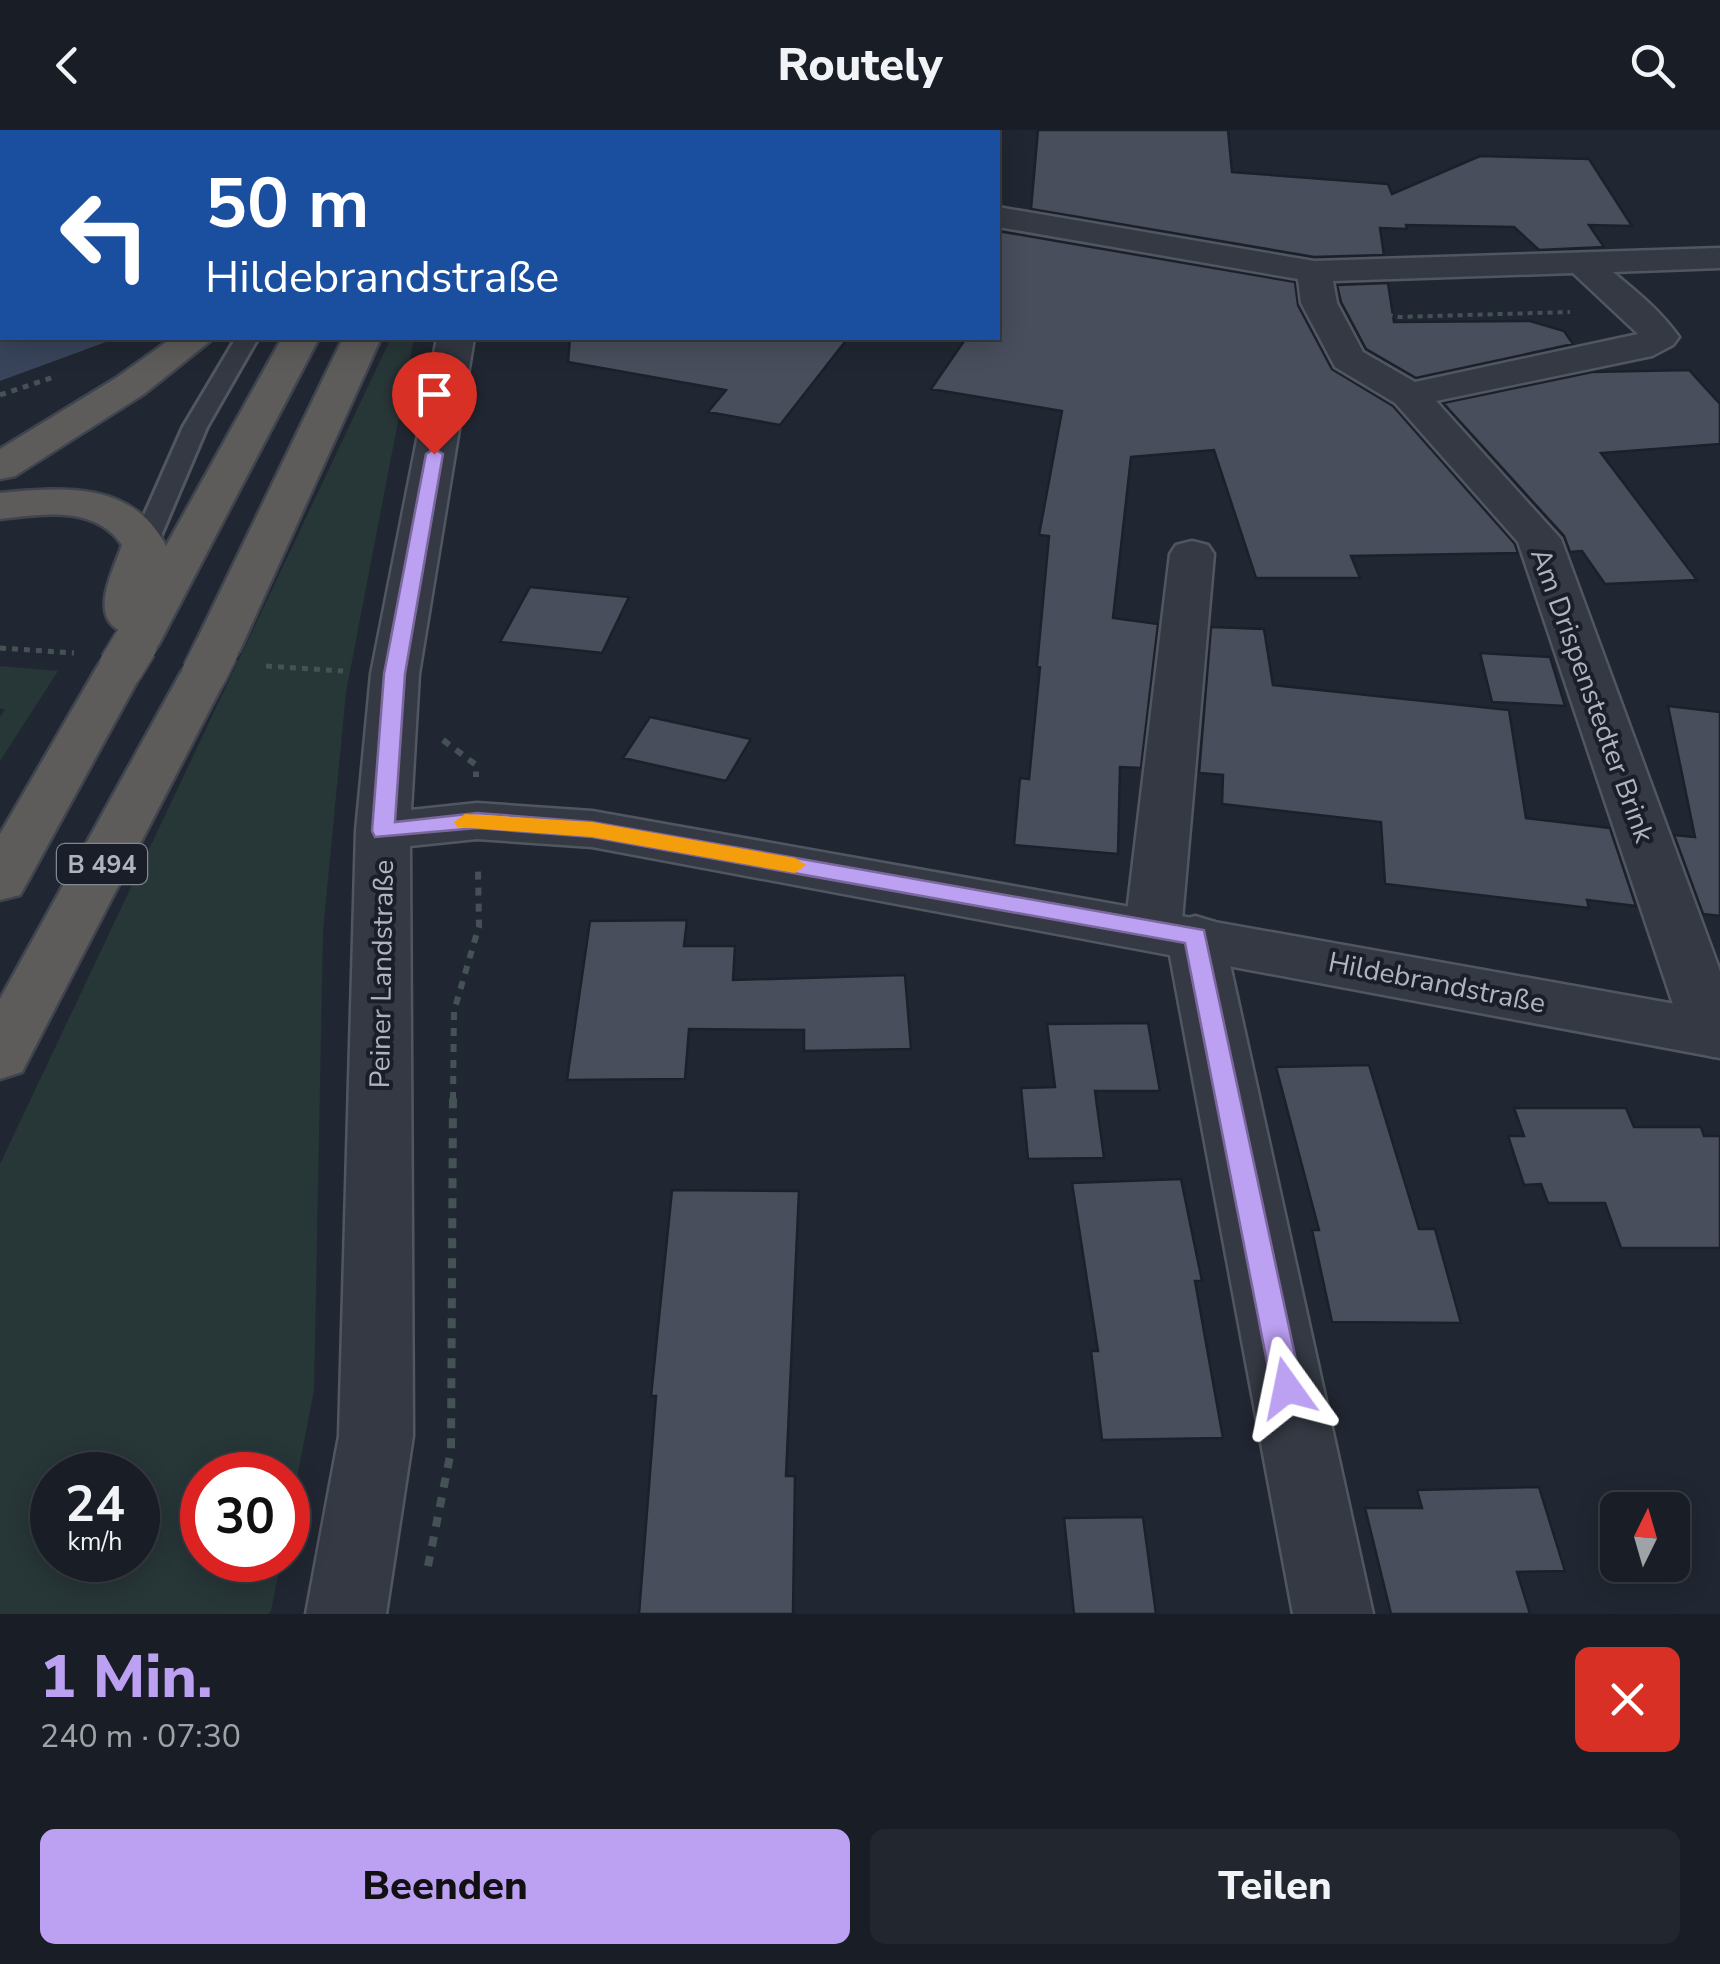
<!DOCTYPE html>
<html lang="de">
<head>
<meta charset="utf-8">
<style>
	:root { --surface:#191d26; --page:#22262e; --text:#f1f3f6; --muted:#9fa2a7; --line:#373b43; --accent:#bca0f2 }
	body { margin:0; font-family:"Nunito Sans",sans-serif; background:var(--page); color:var(--text); height:100vh; display:flex; flex-direction:column; font-size:38px; white-space:nowrap }
	* { box-sizing:border-box; margin:0 }
	p { font-size:32px; color:var(--muted) }
	.icon { flex:none; width:55px; height:55px; fill:none; stroke:currentColor; stroke-width:2; stroke-linecap:round; stroke-linejoin:round }
	.map { position:relative; height:1484px; overflow:hidden }
	.side { display:flex; flex-direction:column; background:var(--surface); flex:1 }
	.side>* { flex:none }
	.hud { position:absolute; left:0px; top:0px; width:1000px; height:210px; box-shadow:0 5px 25px #0003,0 0 0 2px var(--line); background:#1a4fa0; color:#fff; overflow:hidden }
	.needle { width:65px; rotate:5deg }
	.fabs { position:absolute; left:1600px; top:1362px; display:grid; gap:20px }
	.fabs a { display:grid; place-items:center; width:90px; height:90px; border-radius:15px; background:var(--surface); box-shadow:0 5px 25px #0003,0 0 0 2px var(--line); font-size:50px }
	.speed { position:absolute; left:30px; top:1322px; display:flex; gap:20px; font-size:50px; font-weight:700; text-align:center }
	.speed>* { display:grid; place-content:center; width:130px; height:130px; border-radius:50%; background:var(--surface); box-shadow:0 5px 25px #0003,0 0 0 2px var(--line); line-height:1 }
	.speed small { font-size:25px; font-weight:400 }
	.speed .limit { border:15px solid #d22; background:#fff; color:#111 }
	.pin { position:absolute; display:grid; place-items:center; width:85px; height:85px; color:#fff; margin:-102px -42px; border-radius:50% 50% 50% 0; rotate:-45deg; box-shadow:0 0 10px #0007 }
	.pin .icon { rotate:45deg }
	.me { position:absolute; width:110px; margin:-55px; rotate:348deg; stroke-linejoin:round; filter:drop-shadow(0 0 8px #0008) }
	.turn { display:flex; align-items:center; gap:35px; height:210px; padding:0 40px; font-size:45px }
	.turn .icon { width:130px; height:130px; stroke-width:2.5 }
	.turn b { display:block; font-size:70px; line-height:85px }
	.round { display:grid; place-items:center; flex:none; width:105px; height:105px; border-radius:15px; background:var(--page) }
	.summary { display:flex; align-items:center; justify-content:space-between; height:170px; padding:0 40px }
	h1 { font-size:60px; font-weight:800; line-height:75px; color:var(--accent) }
	.primary-button { display:flex; gap:20px; margin-top:auto; padding:20px 40px }
	.primary-button a { flex:1; height:115px; border-radius:15px; background:var(--accent); color:#111; font-size:40px; font-weight:800; line-height:115px; text-align:center }
	.primary-button a+a { background:var(--page); color:var(--text) }
	header { display:flex; justify-content:space-between; align-items:center; height:130px; padding:0 40px; background:var(--surface); font-size:45px; font-weight:800 }
	.map>svg:first-child { display:block }
</style>
</head>
<body>
<header><svg class="icon" aria-label="back" viewBox="0 0 24 24"><path d="M15 5l-7 7 7 7"/></svg>Routely<svg class="icon" aria-label="search" viewBox="0 0 24 24"><circle cx="10" cy="10" r="6"/><path d="M15 15l6 6"/></svg></header>
<div class="map">
<svg width="1720" height="1484" viewBox="0 0 1720 1484">
	<rect width="100%" height="100%" fill="#212732"/>
	<path fill="#273637" fill-rule="evenodd" d="M391,208H414L346,562L323,801L314,1260L288,1395V1345H202V1430H281L271,1481L268,1484H0V1034ZM52,1345H138V1430H52Z
		M0,536L58,541L0,631V587L5,580L0,578Z"/>
	<path fill="#38445a" d="M0,121L2,208H117L0,251Z"/>
	<path fill="#484e5c" stroke="#1c202a" stroke-width="2.5" d="M1038,0H1228L1232,42L1388,54L1392,64L1480,26L1589,29L1632,96L1589,95L1604,117L1539,120L1514,97L1406,95L1407,99L1380,98L1384,125L1314,127L1031,79Z
		M998,101L1295,152L1298,175L1332,239L1393,276L1515,414L1518,423L1351,426L1360,448H1256L1214,320L1131,327L1113,488L1158,494L1141,638L1120,637L1118,724L1014,715L1020,648L1029,649L1040,537L1037,536L1049,406L1039,405L1062,281L931,259L966,208H998Z
		M1388,153L1394,192L1530,191L1564,201L1573,214L1416,248L1366,219L1341,172L1337,155Z
		M570,208H848L780,295L708,282L726,260L568,232Z
		M1689,240L1720,274V314L1601,323L1697,450L1605,454L1582,421L1570,422L1564,406L1443,273L1592,242Z
		M530,457L629,467L602,523L500,512Z
		M1211,497L1264,499L1273,555L1509,580L1526,688L1610,698L1636,776L1587,770L1589,778L1385,754L1381,692L1222,674L1223,645L1199,643Z
		M1480,523L1550,527L1565,576L1492,572Z
		M1668,576L1720,582V786L1703,784L1674,705L1695,707Z
		M650,587L751,609L726,651L623,628Z
		M687,790L684,816H735L733,850L905,845L911,919L804,921V900L689,899L685,949L567,950L590,791Z
		M1148,893L1160,961H1095L1104,1028L1028,1029L1021,958L1055,957L1047,894Z
		M1369,935L1419,1099H1435L1461,1193L1332,1192L1312,1100H1319L1276,937Z
		M1514,978H1626L1634,997H1701L1704,1006H1720V1118H1621L1605,1073H1548L1541,1054L1524,1055L1508,1006H1524Z
		M1181,1049L1202,1151H1195L1223,1308L1102,1310L1091,1221H1098L1072,1053Z
		M672,1060L799,1061L786,1346H795L793,1484H639L656,1266H651Z
		M1539,1357L1565,1441L1517,1442L1530,1484H1391L1365,1378H1422L1417,1360Z
		M1143,1387L1156,1484H1074L1064,1388Z"/>
	<g fill="none" stroke-linecap="round" stroke-linejoin="round">
		<g stroke="#515761" stroke-width="6">
			<path id="service" d="M236,208H258L207,297L157,415L144,423L135,421L131,415L183,297Z"/>
		</g>
		<g stroke="#515761" stroke-width="5">
			<path id="minor" d="M998,77L1314,131L1720,118V138L1613,142C1637,162 1661,181 1679,207L1673,215L1652,226L1436,271L1561,409L1720,841V925L1713,927L1692,920L1683,904L1518,412L1395,273L1335,237L1301,173L1298,149L998,97ZM1573,143L1638,204L1415,252L1363,222L1337,173L1333,151Z
				M1192,411L1208,415L1214,424L1182,790L1195,786L1215,792L1224,807L1373,1484H1293L1168,815L1153,819L1133,813L1125,799L1170,424L1176,415Z"/>
		</g>
		<g stroke="#515761" stroke-width="5">
			<path id="tertiary" d="M437,208H474L419,544L411,680L477,673L592,681L1720,882V928L592,717L477,709L410,716L413,1306L386,1484H306L339,1306L356,701L371,544Z"/>
		</g>
		<g stroke="#3f444e" stroke-width="5">
			<path id="trunk" d="M172,208H214L144,264L15,346L0,349V319L116,248Z
				M282,208H319L159,514L152,524L138,527L145,537L28,751L20,765L0,770V704L97,537L104,527L118,523L111,514L119,500C89,484 114,439 122,415C95,375 43,384 0,389V363C64,357 133,351 166,416Z
				M343,208H381L240,520L233,530L220,533L228,544L22,942L0,949V869L180,544L187,534L200,530L192,520Z"/>
		</g>
		<path stroke="#445255" stroke-width="4" stroke-dasharray="5 5" stroke-linecap="butt" d="M1378,183L1399,187L1570,182
			M47,249L51,248"/>
		<path stroke="#445255" stroke-width="5" stroke-dasharray="6 6" stroke-linecap="butt" d="M0,265L51,248
			M0,518L74,523
			M266,536L343,541"/>
		<path stroke="#445255" stroke-width="6" stroke-dasharray="8 8" stroke-linecap="butt" d="M443,610L476,635V647
			M453,970L454,881L479,796L478,739"/>
		<path stroke="#445255" stroke-width="8" stroke-dasharray="10 10" stroke-linecap="butt" d="M428,1436L451,1321L453,967"/>
		<use href="#service" fill="#343943" fill-rule="evenodd"/>
		<use href="#minor" fill="#343943" fill-rule="evenodd"/>
		<use href="#tertiary" fill="#343943" fill-rule="evenodd"/>
		<use href="#trunk" fill="#5d5c5a" fill-rule="evenodd"/>
		<g stroke="#3f444e" stroke-width="48" stroke-linecap="butt">
			<path id="trunk-bridge" d="M121,537L135,514
				M204,544L216,520"/>
		</g>
		<use href="#trunk-bridge" stroke="#5d5c5a" stroke-width="44"/>
	</g>
	<path fill="#bca0f2" stroke="#7a689d" stroke-width="2.5" d="M434,319L443,324L405,544L395,692L477,683L592,692L1204,800L1302,1258L1298,1268L1287,1272L1276,1268L1272,1258L1185,813L592,707L477,698L375,707L372,701L384,544L426,324Z"/>
	<path fill="#f59e0b" d="M465,684L592,692L795,728L806,735L795,743L592,707L457,697L454,692Z"/>
	<g text-anchor="middle" stroke-width="8" stroke-linejoin="round" paint-order="stroke">
		<rect fill="#1a1e28" stroke="#828792" stroke-width="2.5" x="57" y="714" width="90" height="40" rx="8"/>
		<g font-size="25" font-weight="bold" fill="#aeb4c0">
			<text x="102" y="743">B 494</text>
		</g>
		<g font-size="28" fill="#aeb4c0" stroke="#1a1e28">
			<text transform="translate(1593 565) rotate(70)" y="10">Am Drispenstedter Brink</text>
			<text transform="translate(381 844) rotate(-89)" y="10">Peiner Landstraße</text>
			<text transform="translate(1437 852) rotate(11)" y="10">Hildebrandstraße</text>
		</g>
	</g>
</svg>
<div class="fabs">
<a><svg class="needle" viewBox="-14 -14 28 28"><path d="M0-13l5 13h-10z" fill="#e53935"/><path d="M0 13l5-13h-10z" fill="#9fa2a7"/></svg></a>
</div>
<div class="speed"><div>24<small>km/h</small></div><div class="limit">30</div></div>
<div class="pin" style="left:434px;top:324px;background:#d93025"><svg class="icon" aria-label="arrive" viewBox="0 0 24 24"><path d="M6 21V4h12l-3 4 3 4H6"/></svg></div>
<svg class="me" style="left:1287px;top:1258px" viewBox="-20 -20 40 40"><path d="M0-17L14 15 0 8-14 15z" fill="#bca0f2" stroke="#fff" stroke-width="4"/></svg>
<div class="hud">
<div class="turn"><svg class="icon" aria-label="left" viewBox="0 0 24 24"><path d="M17 20v-9H6M10 6l-5 5 5 5"/></svg><div><b>50 m</b>Hildebrandstraße</div></div>
</div>
</div>
<section class="side">
<div class="summary"><div><h1>1 Min.</h1><p>240 m · 07:30</p></div><a class="round" style="background:#d93025;color:#fff"><svg class="icon" aria-label="close" viewBox="0 0 24 24"><path d="M6 6l12 12M18 6L6 18"/></svg></a></div>
<div class="primary-button"><a>Beenden</a><a>Teilen</a></div>
</section>
</body>
</html>
